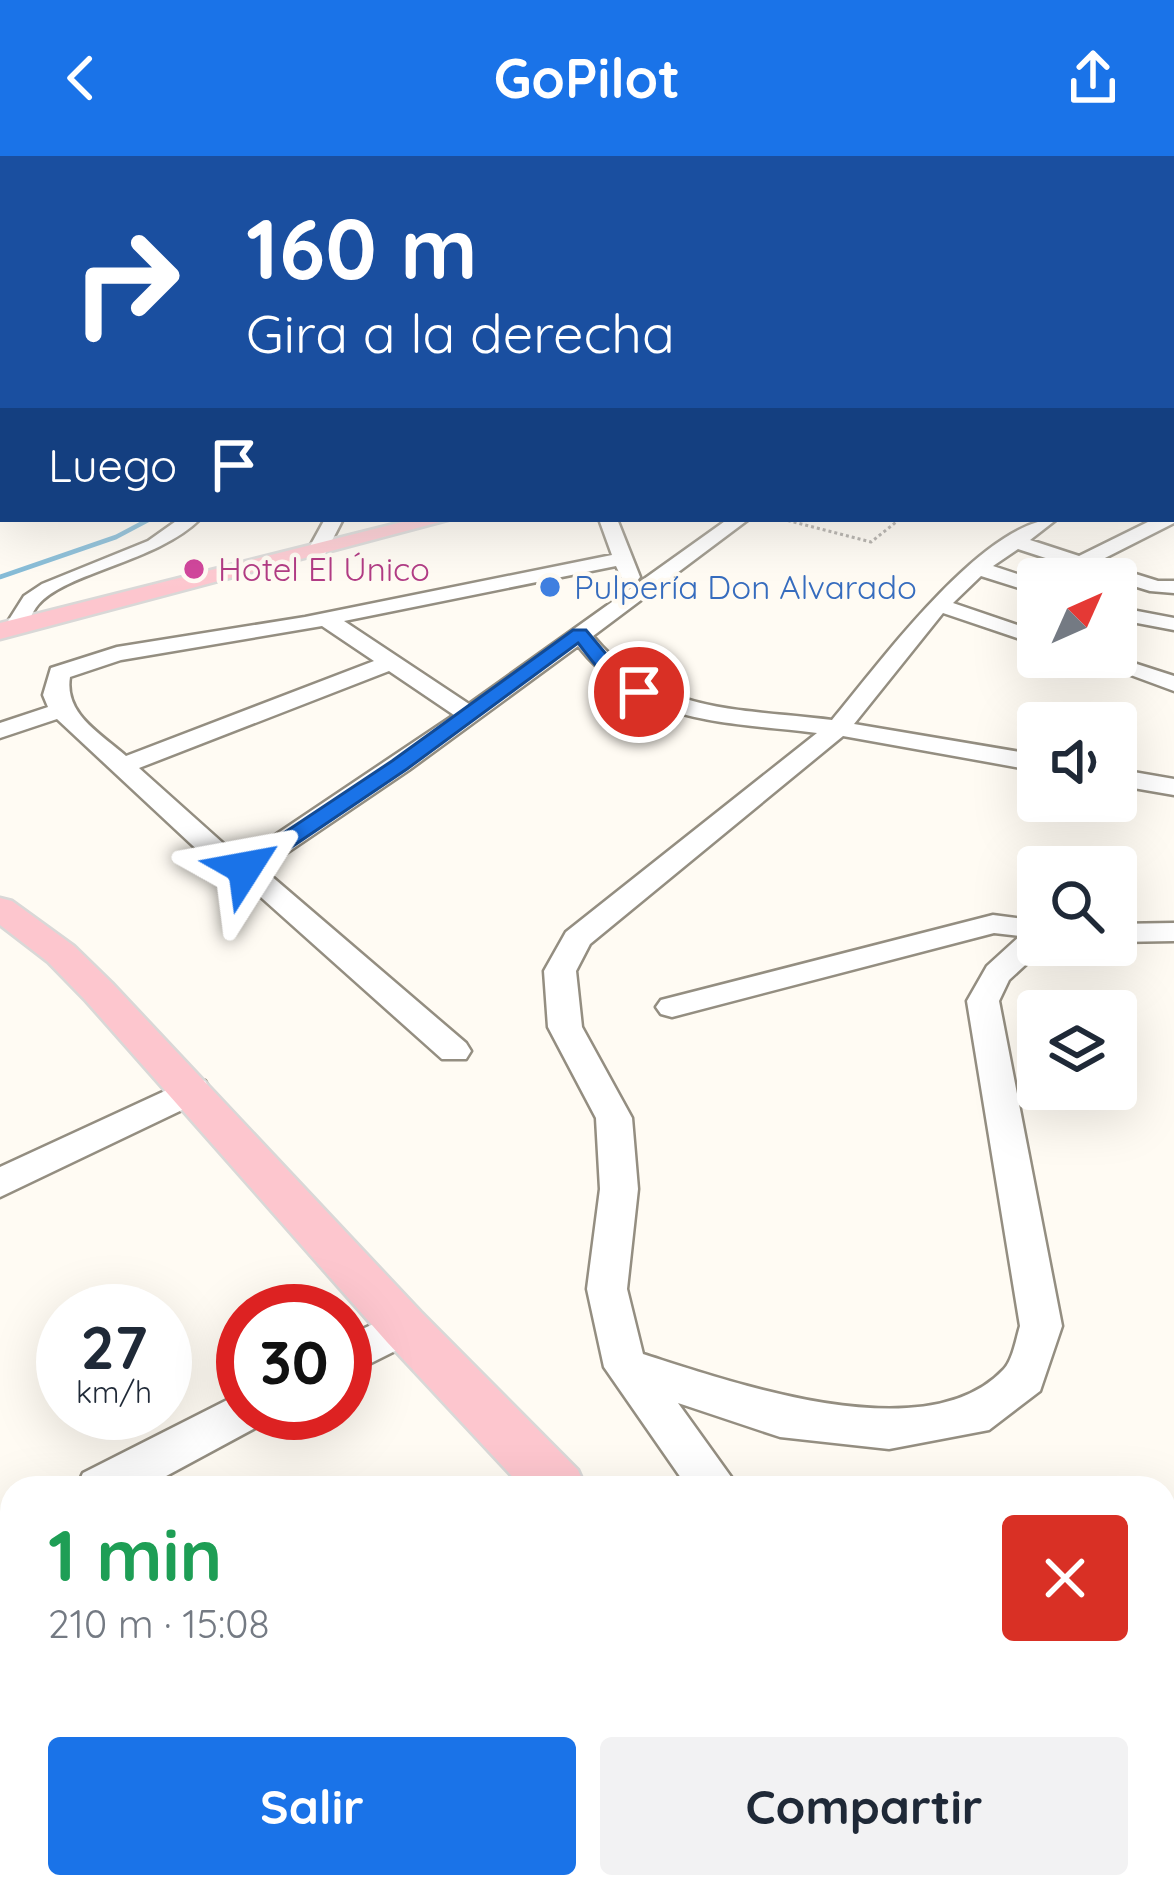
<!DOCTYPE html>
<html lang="es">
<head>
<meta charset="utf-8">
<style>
	:root { --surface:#fff; --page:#f2f2f3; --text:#1f2937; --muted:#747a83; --accent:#1a73e8 }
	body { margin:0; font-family:Quicksand,sans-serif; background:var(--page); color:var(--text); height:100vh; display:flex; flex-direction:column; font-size:45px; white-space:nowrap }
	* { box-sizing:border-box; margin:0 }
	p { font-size:39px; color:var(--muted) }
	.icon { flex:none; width:66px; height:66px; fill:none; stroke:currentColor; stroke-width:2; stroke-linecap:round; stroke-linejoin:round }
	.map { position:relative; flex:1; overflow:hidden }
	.details { position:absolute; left:0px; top:1320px; width:1176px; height:423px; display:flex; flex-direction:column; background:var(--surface); border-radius:36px 36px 0 0; box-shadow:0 12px 48px #0002 }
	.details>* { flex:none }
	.banner { position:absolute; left:0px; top:0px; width:1176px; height:366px; box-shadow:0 12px 48px #0002; background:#1a4fa0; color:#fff; overflow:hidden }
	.needle { width:78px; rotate:45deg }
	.controls { position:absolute; left:1017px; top:402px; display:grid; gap:24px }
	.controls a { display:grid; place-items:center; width:120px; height:120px; border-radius:12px; background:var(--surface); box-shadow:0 12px 48px #0002; font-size:60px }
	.speed { position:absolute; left:36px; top:1128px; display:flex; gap:24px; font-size:60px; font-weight:700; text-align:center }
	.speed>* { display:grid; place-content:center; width:156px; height:156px; border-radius:50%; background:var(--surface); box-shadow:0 12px 48px #0002; line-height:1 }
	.speed small { font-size:30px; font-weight:400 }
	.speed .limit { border:18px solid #d22; background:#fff; color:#111 }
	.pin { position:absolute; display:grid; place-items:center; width:102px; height:102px; color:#fff; margin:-51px; border:6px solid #fff; border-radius:50%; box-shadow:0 3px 12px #0007 }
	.me { position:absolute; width:132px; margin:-66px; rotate:56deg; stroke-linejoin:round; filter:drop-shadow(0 0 9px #0008) }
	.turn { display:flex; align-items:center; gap:42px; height:252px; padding:0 48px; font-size:54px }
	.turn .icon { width:156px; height:156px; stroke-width:2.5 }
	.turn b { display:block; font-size:84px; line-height:102px }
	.then { display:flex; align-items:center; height:114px; padding:0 48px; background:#0003; gap:24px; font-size:45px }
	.round { display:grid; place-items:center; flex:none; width:126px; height:126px; border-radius:12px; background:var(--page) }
	.overview { display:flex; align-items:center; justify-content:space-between; height:204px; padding:0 48px }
	h1 { font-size:72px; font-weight:700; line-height:90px; color:#1e9e55 }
	.cta { display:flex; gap:24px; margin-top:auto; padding:24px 48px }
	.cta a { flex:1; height:138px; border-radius:12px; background:var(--accent); color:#fff; font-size:48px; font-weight:700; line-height:138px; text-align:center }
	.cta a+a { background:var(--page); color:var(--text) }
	header { display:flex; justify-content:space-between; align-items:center; height:156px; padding:0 48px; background:var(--accent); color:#fff; font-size:54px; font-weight:700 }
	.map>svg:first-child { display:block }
</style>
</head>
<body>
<header><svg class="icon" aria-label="back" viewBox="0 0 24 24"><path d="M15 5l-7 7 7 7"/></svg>GoPilot<svg class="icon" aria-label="share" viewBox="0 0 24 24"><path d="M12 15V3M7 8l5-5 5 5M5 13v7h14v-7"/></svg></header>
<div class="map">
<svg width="1174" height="1741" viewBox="0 0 1174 1741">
	<rect width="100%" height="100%" fill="#fffbf3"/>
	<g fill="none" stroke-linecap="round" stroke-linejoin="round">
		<path stroke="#7fb8d5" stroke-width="4.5" d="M0,421L116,381L150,363"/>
		<g stroke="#948e81" stroke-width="5">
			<path id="minor" d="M1173,225H1174V233H1173Z
				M1173,251H1174V259H1173Z
				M1173,275L1174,276V286L1173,285Z
				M1173,301H1174V311H1173Z
				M1174,359V367L1097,406L1158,425H1174V437L1150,435L1082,414L1063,423H1038L1064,408L1018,393L993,410L1038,425V438L981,420L953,447L1038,476V489L943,457L854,568L1038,599V615L843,580L590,788L576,815L582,871L632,962L638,1033L627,1133L643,1198C735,1227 927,1296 1004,1213C1013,1203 1016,1183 1020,1170L967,845L987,810L1020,780L994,777L672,861L661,858L656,851L661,844L993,759L1038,765V789H1047L1009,824L999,845L1062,1170L1040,1235L989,1274L889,1293L780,1281L678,1247L739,1332H688L604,1211L587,1133L600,1033L596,962L548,871L544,815L566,776L817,577C724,565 642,570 578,490L409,614L263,713L466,887L471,895L466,903H442L235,718L205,701L57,563L0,582V567L48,551L43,539L51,512L117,491L305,461L612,399L599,363H617L640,421L637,425H623L616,410L344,465L469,548L728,363H749L593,480C658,559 737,552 832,564C879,508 984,363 1057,363L1030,384L1079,400L1154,363H1173ZM322,470L374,505L126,600C100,577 64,558 70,521L121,504ZM389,515L454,559L244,700L225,689L139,612Z
				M179,363H200C157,406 66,416 38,449C32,456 28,467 24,475L16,476L5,470L24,440L42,428L148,385Z
				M325,363H343L325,398H311L308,394Z
				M1116,451L1174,462V474L1116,463Z
				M1082,501H1115L1174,520V535Z
				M1116,613L1174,623V639L1116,629Z
				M1174,767V785L1116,786V768Z
				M193,922L205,925L210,934L205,943L0,1041V1011Z
				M404,1154L419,1159L425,1171L419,1183L345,1220V1181Z
				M243,1236V1257H265L259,1270L144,1332H76L83,1317Z
				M12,1355V1403L0,1408V1360Z
				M1164,1421L1174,1425V1477L1164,1473Z
				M1174,1504V1565L1164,1569V1508Z
				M689,1731H756L752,1741H685Z
				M989,1731H1051L1047,1741H985Z
				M1081,1731H1146L1150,1741H1085Z"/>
		</g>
		<g stroke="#d9d8d7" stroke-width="5">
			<path id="major" d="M414,363H451L0,483V467Z
				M0,742L12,745L74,790L112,827L421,1156L578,1314L586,1332H523L387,1186L86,845L48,806L0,769Z
				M910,1731H985L990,1741H914Z"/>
		</g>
		<path stroke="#aaa6a0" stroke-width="3" stroke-dasharray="3 3" stroke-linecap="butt" d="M782,363L871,386L900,363"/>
		<use href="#minor" fill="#fff" fill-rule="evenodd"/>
		<use href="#major" fill="#fdc6ce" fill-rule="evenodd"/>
	</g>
	<linearGradient id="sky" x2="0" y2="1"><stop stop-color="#7eb6e0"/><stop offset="0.44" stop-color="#fffdfa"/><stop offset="1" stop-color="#fffdfa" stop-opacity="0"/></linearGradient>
	<rect width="1174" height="432" fill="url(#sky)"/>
	<path fill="#1a73e8" stroke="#114b97" stroke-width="3" d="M573,474H586L616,510L646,531V540C617,542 594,507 578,487L407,613L253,717H237V708L392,605Z"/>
	<circle fill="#d1479c" stroke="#fffbf3" stroke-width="4.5" cx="194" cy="413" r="12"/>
	<circle fill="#3f7fe0" stroke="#fffbf3" stroke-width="4.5" cx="550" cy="431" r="12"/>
	<g text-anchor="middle" stroke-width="9" stroke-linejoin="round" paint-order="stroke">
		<g font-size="33" fill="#b23c85" stroke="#fffbf3" text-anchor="start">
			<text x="218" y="425">Hotel El Único</text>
		</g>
		<g font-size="33" fill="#366cbe" stroke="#fffbf3" text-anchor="start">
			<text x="574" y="443">Pulpería Don Alvarado</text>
		</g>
	</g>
</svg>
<div class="controls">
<a><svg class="needle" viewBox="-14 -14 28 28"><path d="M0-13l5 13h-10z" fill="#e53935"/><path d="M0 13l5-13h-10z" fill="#747a83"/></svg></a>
<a><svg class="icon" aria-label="sound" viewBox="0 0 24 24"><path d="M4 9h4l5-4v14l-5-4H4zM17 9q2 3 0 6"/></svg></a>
<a><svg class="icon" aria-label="search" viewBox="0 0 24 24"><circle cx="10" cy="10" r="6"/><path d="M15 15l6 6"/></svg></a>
<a><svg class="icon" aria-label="layers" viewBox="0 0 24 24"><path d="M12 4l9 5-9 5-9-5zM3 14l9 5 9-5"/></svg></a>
</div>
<div class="speed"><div>27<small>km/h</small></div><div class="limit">30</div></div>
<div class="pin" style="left:639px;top:536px;background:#d93025"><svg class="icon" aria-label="arrive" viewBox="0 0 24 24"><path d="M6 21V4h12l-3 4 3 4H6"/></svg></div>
<svg class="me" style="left:245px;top:712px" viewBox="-20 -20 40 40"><path d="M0-17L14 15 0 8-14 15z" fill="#1a73e8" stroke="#fff" stroke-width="4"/></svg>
<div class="banner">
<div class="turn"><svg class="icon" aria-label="right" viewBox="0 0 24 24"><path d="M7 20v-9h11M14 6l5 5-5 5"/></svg><div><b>160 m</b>Gira a la derecha</div></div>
<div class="then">Luego<svg class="icon" aria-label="arrive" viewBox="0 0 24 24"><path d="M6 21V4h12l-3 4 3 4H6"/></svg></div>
</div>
<section class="details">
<div class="overview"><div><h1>1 min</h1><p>210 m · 15:08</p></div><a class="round" style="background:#d93025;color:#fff"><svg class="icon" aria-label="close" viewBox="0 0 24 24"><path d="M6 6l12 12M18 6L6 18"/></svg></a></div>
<div class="cta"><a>Salir</a><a>Compartir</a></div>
</section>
</div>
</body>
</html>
